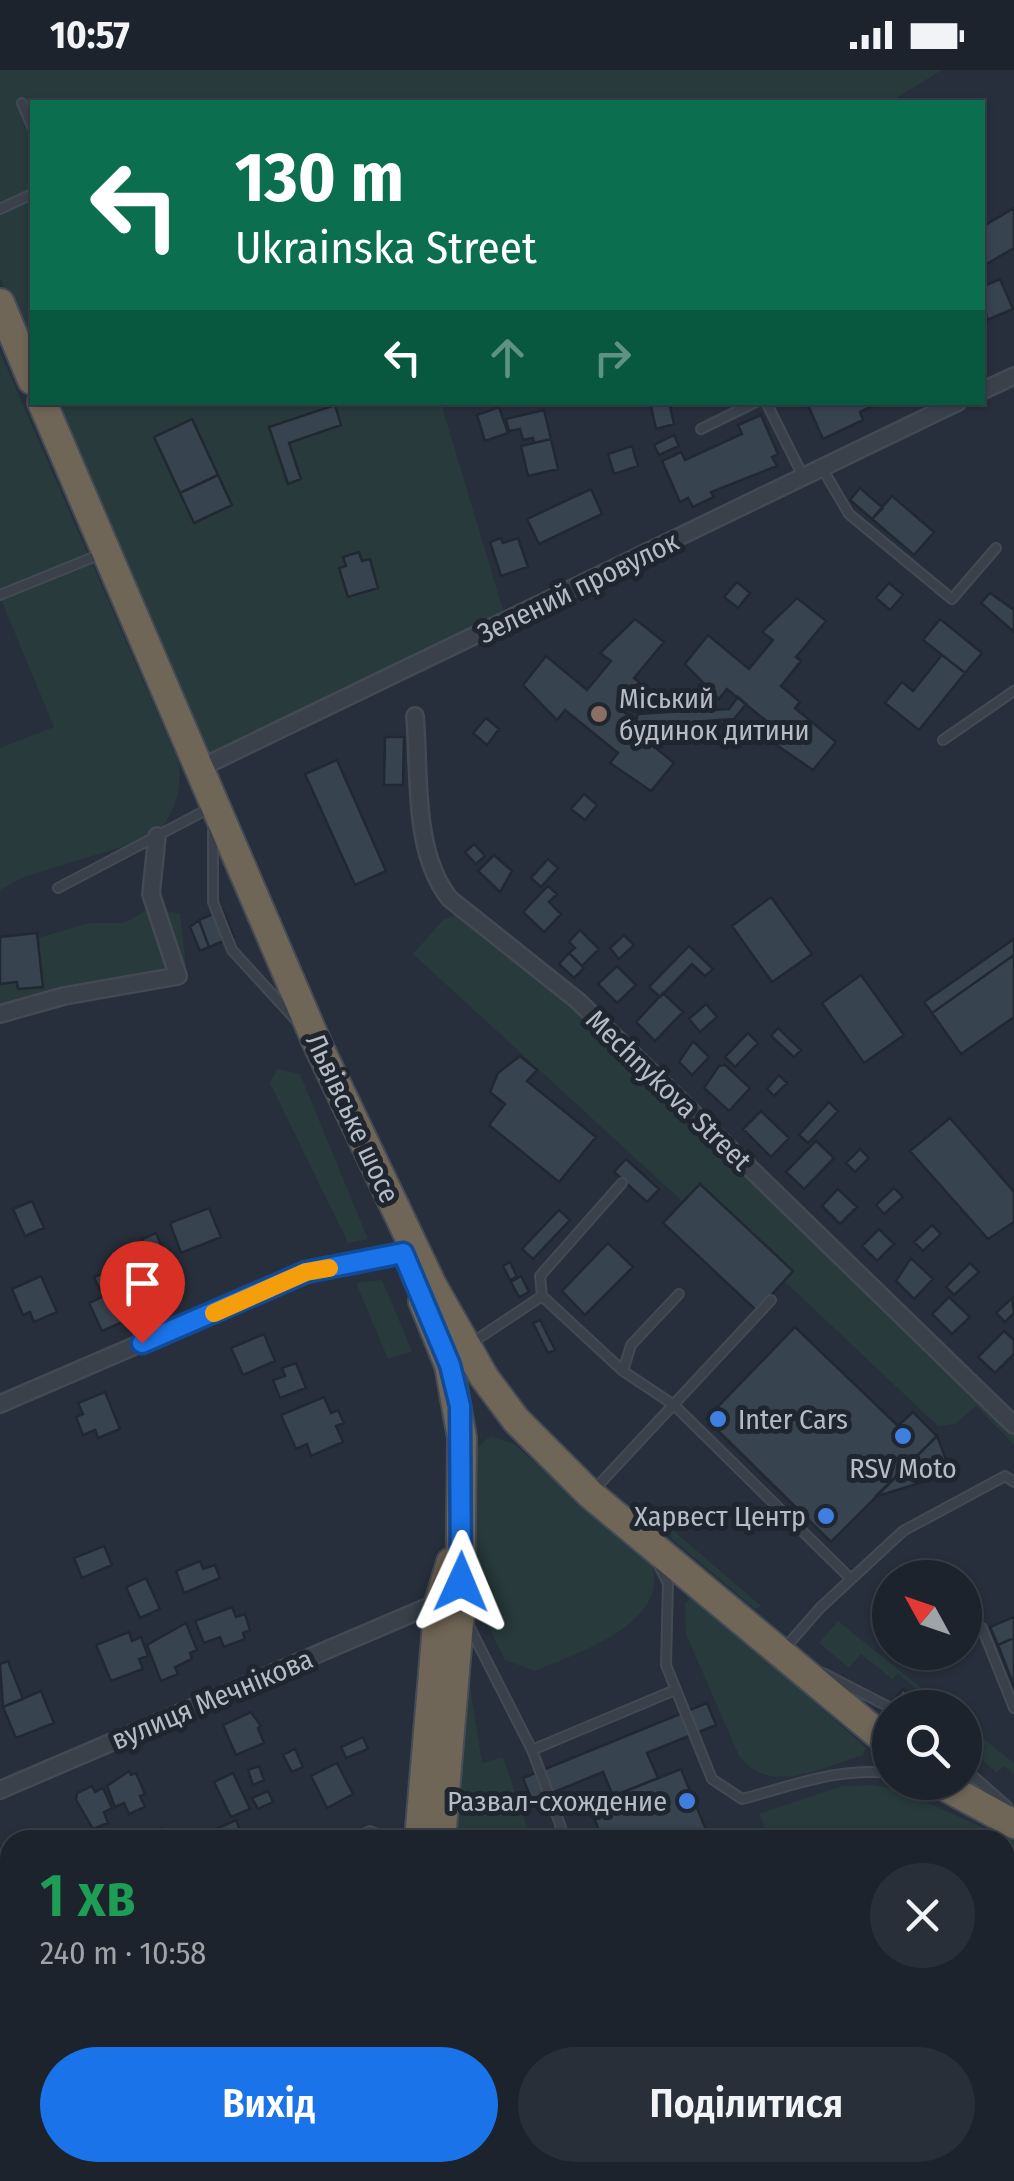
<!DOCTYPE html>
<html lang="uk">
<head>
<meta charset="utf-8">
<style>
	:root { --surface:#1c232c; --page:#292f38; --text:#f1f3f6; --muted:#a0a4a9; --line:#3a4048; --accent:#1a73e8 }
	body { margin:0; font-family:"Fira Sans Condensed",sans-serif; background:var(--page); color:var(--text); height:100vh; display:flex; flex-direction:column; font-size:38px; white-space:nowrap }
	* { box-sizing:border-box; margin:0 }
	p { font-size:32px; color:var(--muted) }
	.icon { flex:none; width:55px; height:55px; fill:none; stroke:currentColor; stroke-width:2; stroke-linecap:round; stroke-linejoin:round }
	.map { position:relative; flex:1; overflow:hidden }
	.details { position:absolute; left:0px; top:1760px; width:1015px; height:352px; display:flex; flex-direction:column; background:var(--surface); border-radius:30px 30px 0 0; box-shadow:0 2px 8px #0004,0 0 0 2px var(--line) }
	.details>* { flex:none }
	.hud { position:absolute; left:30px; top:30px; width:955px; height:305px; border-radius:0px; box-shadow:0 2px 8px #0004,0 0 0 2px var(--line); background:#0b6e4f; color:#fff; overflow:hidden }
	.needle { width:65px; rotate:310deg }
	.controls { position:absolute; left:872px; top:1490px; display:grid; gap:20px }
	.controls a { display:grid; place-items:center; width:110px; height:110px; border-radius:50%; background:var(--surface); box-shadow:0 2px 8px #0004,0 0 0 2px var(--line); font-size:50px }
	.pin { position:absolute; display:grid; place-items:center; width:85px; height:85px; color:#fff; margin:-102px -42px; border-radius:50% 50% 50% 0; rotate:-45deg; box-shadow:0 0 10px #0007 }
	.pin .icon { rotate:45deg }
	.me { position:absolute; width:110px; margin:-55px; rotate:1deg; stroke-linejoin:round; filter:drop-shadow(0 0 8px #0008) }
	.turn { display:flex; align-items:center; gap:35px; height:210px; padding:0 40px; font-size:45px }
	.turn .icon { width:130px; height:130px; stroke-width:2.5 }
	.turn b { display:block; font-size:70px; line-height:85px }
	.lanes { display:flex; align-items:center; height:95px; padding:0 40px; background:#0003; justify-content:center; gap:50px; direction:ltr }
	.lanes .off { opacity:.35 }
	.round { display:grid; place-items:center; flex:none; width:105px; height:105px; border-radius:52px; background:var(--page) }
	.headline { display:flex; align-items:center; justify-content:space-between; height:170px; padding:0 40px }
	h1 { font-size:60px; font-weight:600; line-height:75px; color:#1e9e55 }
	.cta { display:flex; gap:20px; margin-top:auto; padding:20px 40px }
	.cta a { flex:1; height:115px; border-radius:60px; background:var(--accent); color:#fff; font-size:40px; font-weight:600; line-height:115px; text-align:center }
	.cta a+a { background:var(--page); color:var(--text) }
	.status { display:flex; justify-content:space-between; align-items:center; height:70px; padding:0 50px; background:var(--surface); direction:ltr }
	.status svg { height:28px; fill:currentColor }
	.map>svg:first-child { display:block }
</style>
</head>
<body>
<div class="status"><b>10:57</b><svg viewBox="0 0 49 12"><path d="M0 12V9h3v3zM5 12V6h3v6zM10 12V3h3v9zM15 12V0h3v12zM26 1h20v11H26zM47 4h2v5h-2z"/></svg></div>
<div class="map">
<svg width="1014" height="2111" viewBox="0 0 1014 2111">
	<rect width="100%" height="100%" fill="#262f3b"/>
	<path fill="#283a3c" d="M0,0H942L890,32H32V285L0,208Z
		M0,282L179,693C182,723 174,742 157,766L24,807L0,820V678L54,657L0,527Z
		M53,333H441L507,553L207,695Z
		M152,837L180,844L186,896L0,935V914L17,913L18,920L43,917L38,868L89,853H124Z
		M463,843L565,920L1014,1355V1375L976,1336L955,1354L938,1356L784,1211L793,1201L683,1132L413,884L443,850Z
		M277,999L300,1004L368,1169L348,1173L270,1013Z
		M382,1210L412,1281L388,1289L356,1213Z
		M490,1366L514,1374L651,1493C673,1553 575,1584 535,1601L505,1590L468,1515L475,1380Z
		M638,1430L761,1536L755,1539L633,1436Z
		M694,1524L866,1678L863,1685C822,1697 770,1727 739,1686L686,1564L685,1534Z
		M838,1551L945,1637H939L898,1604L892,1609L861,1584L849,1598L819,1573Z
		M463,1607L469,1610L482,1693L503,1687L527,1757L523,1770H447Z
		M965,1654L1014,1693V1704L1003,1696L997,1703C982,1690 965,1674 965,1654Z
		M872,1715L896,1719L1014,1771V1844H1005V1770H770L759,1744L843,1716Z
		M1013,1908L1014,1983L1005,1986V1911Z
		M492,2102H640V2103L638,2111H468Z
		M652,2102H881L891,2111H651Z
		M174,2103V2102L284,2103L261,2111H152Z"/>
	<path fill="#384350" stroke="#212832" stroke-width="2.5" d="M1014,138V178L985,195L982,157Z
		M1000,209L1013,239L987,250L982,217Z
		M650,332H669L674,354L656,359Z
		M881,332L860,342L863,350L823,369L807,333Z
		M335,335L341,355L289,373L301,409L288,414L269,357Z
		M499,337L508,363L485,371L477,345Z
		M544,340L551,369L534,373L533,368L523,370L520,359L509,361L506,349Z
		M761,345L778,384L772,387L777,396L711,422L714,427L693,437L688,428L680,432L662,391L681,382L685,390L742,364L738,355Z
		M192,349L218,405L180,423L154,367Z
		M674,365L679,376L659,385L654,375Z
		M551,369L558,399L528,406L521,376Z
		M632,376L638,396L614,404L608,384Z
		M218,405L232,435L194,453L180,423Z
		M860,418L883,438L872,449L850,430Z
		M591,419L602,444L539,474L527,449Z
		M892,426L934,462L914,485L872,449Z
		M501,468L503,473L518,468L528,497L501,506L490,472Z
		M359,482L362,491L370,489L378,518L348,527L339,498L346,496L343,487Z
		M737,512L750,523L738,538L724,527Z
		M889,513L903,525L890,540L876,528Z
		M990,523L1014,540V562L981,533Z
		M797,528L826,551L796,587L801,591L781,616L800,632L795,638L836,672L813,700L772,672L780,662L727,619L719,629L685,594L708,565L749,599L773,570L762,562Z
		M635,549L664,572L634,608L639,612L618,637L638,653L633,659L674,693L651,721L610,693L618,683L565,640L557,650L523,615L546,586L587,620L611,591L600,583Z
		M940,549L982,583L965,603L923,570Z
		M942,585L965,603L919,660L885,633L902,612L913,621Z
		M738,627L746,634L734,649L693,652V662H685L684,652L644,656L638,663L633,659L638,644L683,641L682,633L691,632L692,641L729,639Z
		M486,648L499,659L487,675L473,663Z
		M385,667H404L403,715H384Z
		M337,690L386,801L355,815L305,704Z
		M584,724L597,735L585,750L571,739Z
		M474,774L485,786L476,794L465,782Z
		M494,785L512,801L500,822L478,801Z
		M548,789L558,798L541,817L531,808Z
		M548,816L557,824L549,832L561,844L544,862L523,842Z
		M771,827L812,884L772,912L732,856Z
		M223,840L234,867L209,877L199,850Z
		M199,850L209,877L200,881L190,857Z
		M580,860L599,879L582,896L569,883L575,878L569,872Z
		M37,863L43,917L18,919L17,912L0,914V867Z
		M624,865L634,875L619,889L610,878Z
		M1014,869V885L932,943L924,932Z
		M689,876L713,899L705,906L692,894L660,927L649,917Z
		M569,883L584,898L574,908L559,894Z
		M1014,885V947L961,984L932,943Z
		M617,896L636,915L617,933L598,914Z
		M861,905L904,965L864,993L822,933Z
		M663,923L683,942L655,971L636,952Z
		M706,934L717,947L700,962L689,949Z
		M778,958L801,980L794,987L771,966Z
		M748,963L758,973L735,997L725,987Z
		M693,971L709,987L692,1005L679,992Z
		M520,986L537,1000L527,1011L596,1067L559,1112L489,1055L505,1034L490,1022L498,1003Z
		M725,995L750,1018L729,1041L704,1018L719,996Z
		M779,1005L787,1013L774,1026L767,1019Z
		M829,1032L838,1041L808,1073L799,1065Z
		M761,1041L789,1068L771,1087L743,1059Z
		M950,1048L1014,1122V1152L988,1169L910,1081Z
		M816,1071L834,1088L804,1119L786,1102Z
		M860,1079L869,1088L855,1102L846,1093Z
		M626,1089L659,1119L647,1132L614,1102Z
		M700,1114L793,1201L757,1241L663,1153Z
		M894,1118L903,1127L884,1144L876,1135Z
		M838,1119L857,1137L840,1154L822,1136Z
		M32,1131L44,1158L25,1166L13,1139Z
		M209,1138L221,1167L181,1183L170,1153Z
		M559,1140L570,1150L533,1189L522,1179Z
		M932,1155L941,1164L923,1181L914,1172Z
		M879,1159L894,1174L877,1191L862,1176Z
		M156,1163L165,1184L129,1199L124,1186L145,1177L142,1169Z
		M608,1173L633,1197L585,1245L562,1221Z
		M911,1188L933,1209L914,1229L896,1211Z
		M510,1192L517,1207L510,1210L503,1196Z
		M970,1193L979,1202L954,1225L946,1217Z
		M167,1194L176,1219L161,1225L163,1231L152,1235L149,1228L141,1232L131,1207Z
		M117,1198L123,1211L100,1220L94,1207Z
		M41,1206L57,1242L34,1252L30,1242L23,1245L12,1219Z
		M521,1206L529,1222L519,1227L511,1212Z
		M112,1222L125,1251L102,1261L89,1233Z
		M949,1227L970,1247L952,1264L932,1244Z
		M1012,1228L1014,1243L1005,1252L996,1243Z
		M540,1250L555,1280L548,1283L533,1253Z
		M795,1257L898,1356L913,1342L937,1366L831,1472L706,1349Z
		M1004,1261L1014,1270V1284L995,1303L978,1287Z
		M264,1264L275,1291L243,1305L231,1278Z
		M296,1293L306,1318L280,1328L273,1310L285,1306L282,1298Z
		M105,1322L120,1359L98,1368L95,1360L83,1365L76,1347L83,1344L78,1333Z
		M324,1327L331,1343L338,1340L344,1353L336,1356L343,1372L311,1386L307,1374L296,1379L281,1345Z
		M937,1366L951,1403L875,1427Z
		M104,1476L112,1495L82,1508L74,1488Z
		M200,1491L203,1499L215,1495L220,1508L184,1523L176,1501Z
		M146,1508L160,1539L140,1548L126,1517Z
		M232,1537L236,1547L245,1544L250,1560L243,1563L245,1569L224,1577L220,1567L204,1573L195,1551Z
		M1014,1547V1568L998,1575L990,1557Z
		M186,1553L197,1580L190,1583L192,1589L175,1597L178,1604L161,1611L147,1575Z
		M129,1562L132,1571L141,1567L148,1586L139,1589L143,1599L111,1611L96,1575Z
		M1014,1568V1616L998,1575Z
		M8,1591L23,1629L3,1637L0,1594Z
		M903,1619L915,1629L908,1638H896L891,1634Z
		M41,1621L54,1653L16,1668L3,1637Z
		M707,1633L716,1655L647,1683L658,1708L613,1726L603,1702L532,1731L523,1708Z
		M251,1642L261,1656L258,1658L264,1673L236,1685L223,1655Z
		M363,1667L368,1679L346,1688L341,1677Z
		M295,1679L303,1697L292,1702L283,1685Z
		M337,1693L353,1724L327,1738L311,1706Z
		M259,1696L264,1710L253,1715L248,1700Z
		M681,1699L707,1762L687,1770H603L589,1736Z
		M129,1701L131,1705L136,1703L145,1724L140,1726L145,1737L129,1744L124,1733L115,1737L107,1716Z
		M233,1703L250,1739L231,1747L214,1712Z
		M92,1716L95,1722L103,1718L112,1738L104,1742L108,1753L93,1759L76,1730L77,1723Z
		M268,1721L273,1732L258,1739L252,1728Z
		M236,1750L244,1770H197L196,1768Z
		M163,1758L168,1770H148L146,1766Z
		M1014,1983V2019L1006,2022L1005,1986Z"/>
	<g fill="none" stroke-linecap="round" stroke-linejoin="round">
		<g stroke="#434a54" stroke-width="12">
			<path id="lane" d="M22,33L32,56
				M0,139L32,124
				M766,332L803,406
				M701,359L756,332
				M822,398L849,444L952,529L996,478
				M0,525L101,484
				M943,670L1014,621
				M213,759V832L232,880L294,948
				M58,818L208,739
				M622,1113L540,1206L542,1226L623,1301L674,1335L851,1509
				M473,1272L542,1226
				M623,1301L631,1275L679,1224
				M593,1421L771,1230
				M658,1494L668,1513L666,1595L712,1709L742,1729C792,1716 838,1697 890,1703
				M467,1552L532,1680L561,1757L555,1770
				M982,1558L1014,1638
				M784,1579L820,1538L903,1461L1005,1406L1014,1412
				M823,1603L891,1638
				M532,1680L675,1620
				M965,1699L1007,1736
				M349,1770L370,1761L393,1770
				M66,2111L74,2102
				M97,2111L109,2102
				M651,2111L652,2102"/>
		</g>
		<g stroke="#434a54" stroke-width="20">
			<path id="street" d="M982,321L1014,306
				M415,646C420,703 412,782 450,829L578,931L1014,1355
				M198,699L958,332
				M0,944L64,926L178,906L151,824L157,766
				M0,1334L306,1202L403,1183
				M0,1720L439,1532"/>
		</g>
		<g stroke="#454c56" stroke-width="32">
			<path id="highway" d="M0,233L32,310
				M42,332L317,973L432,1215L484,1307L516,1350L590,1424L890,1674
				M423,1231L449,1295L462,1368L460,1540L441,1770
				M937,1712L1014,1754
				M419,1770L439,1532L451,1492
				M1005,1880L1014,1877
				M299,2111L309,2102
				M332,2111L341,2102
				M392,2111L415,2102"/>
		</g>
		<use href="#lane" stroke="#3a414b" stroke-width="8"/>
		<use href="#street" stroke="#3a414b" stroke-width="15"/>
		<use href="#highway" stroke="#706657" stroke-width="28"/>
	</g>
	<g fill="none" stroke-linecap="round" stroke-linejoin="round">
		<g stroke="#114b97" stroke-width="25">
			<path id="route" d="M142,1273L306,1202L403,1183L450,1295L460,1336L461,1512"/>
		</g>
		<use href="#route" stroke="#1a73e8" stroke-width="18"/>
		<path stroke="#f59e0b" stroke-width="18" d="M214,1243L306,1202L329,1198"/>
	</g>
	<circle fill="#8d6e63" stroke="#1f2630" stroke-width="4" cx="599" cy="644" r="10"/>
	<g fill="#3f7fe0" stroke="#1f2630" stroke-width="4">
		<circle cx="718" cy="1349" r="10"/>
		<circle cx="903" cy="1366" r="10"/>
		<circle cx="826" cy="1446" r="10"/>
		<circle cx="687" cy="1731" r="10"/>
	</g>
	<g text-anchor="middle" stroke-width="10" stroke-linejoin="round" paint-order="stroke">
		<g font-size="28" fill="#b5bcc6" stroke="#1f2630">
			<text transform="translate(578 517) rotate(-26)" y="10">Зелений провулок</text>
			<text transform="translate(669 1020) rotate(44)" y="10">Mechnykova Street</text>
			<text transform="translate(353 1048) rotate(65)" y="10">Львівське шосе</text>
			<text transform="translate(212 1629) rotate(-23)" y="10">вулиця Мечнікова</text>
		</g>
		<g font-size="28" fill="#b5bcc6" stroke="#1f2630" text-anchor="start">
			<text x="619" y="638">Міський<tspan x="619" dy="32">будинок дитини</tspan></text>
			<text x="738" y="1359">Inter Cars</text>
			<text x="903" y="1408" text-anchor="middle">RSV Moto</text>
			<text x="806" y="1456" text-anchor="end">Харвест Центр</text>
			<text x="667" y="1741" text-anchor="end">Развал-схождение</text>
		</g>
	</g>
</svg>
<div class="controls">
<a><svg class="needle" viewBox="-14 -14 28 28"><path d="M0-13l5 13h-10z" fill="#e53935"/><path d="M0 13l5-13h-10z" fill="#a0a4a9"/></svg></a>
<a><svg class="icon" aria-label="search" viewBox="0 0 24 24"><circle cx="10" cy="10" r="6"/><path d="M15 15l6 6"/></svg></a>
</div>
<div class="pin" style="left:142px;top:1273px;background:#d93025"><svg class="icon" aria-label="arrive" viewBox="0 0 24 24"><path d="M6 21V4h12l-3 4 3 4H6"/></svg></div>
<svg class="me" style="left:461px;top:1512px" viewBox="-20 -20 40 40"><path d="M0-17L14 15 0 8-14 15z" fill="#1a73e8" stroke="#fff" stroke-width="4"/></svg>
<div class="hud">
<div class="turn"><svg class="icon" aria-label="left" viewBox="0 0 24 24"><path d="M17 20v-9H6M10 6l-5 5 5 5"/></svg><div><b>130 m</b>Ukrainska Street</div></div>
<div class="lanes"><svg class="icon" aria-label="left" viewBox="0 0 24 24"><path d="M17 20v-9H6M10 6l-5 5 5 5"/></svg><svg class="icon off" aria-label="ahead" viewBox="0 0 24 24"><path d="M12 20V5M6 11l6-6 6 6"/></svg><svg class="icon off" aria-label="right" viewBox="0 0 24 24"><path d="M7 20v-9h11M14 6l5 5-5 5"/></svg></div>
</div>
<section class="details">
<div class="headline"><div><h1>1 хв</h1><p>240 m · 10:58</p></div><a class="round"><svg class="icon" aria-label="close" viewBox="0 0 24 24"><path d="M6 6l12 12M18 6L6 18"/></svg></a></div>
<div class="cta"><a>Вихід</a><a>Поділитися</a></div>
</section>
</div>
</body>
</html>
